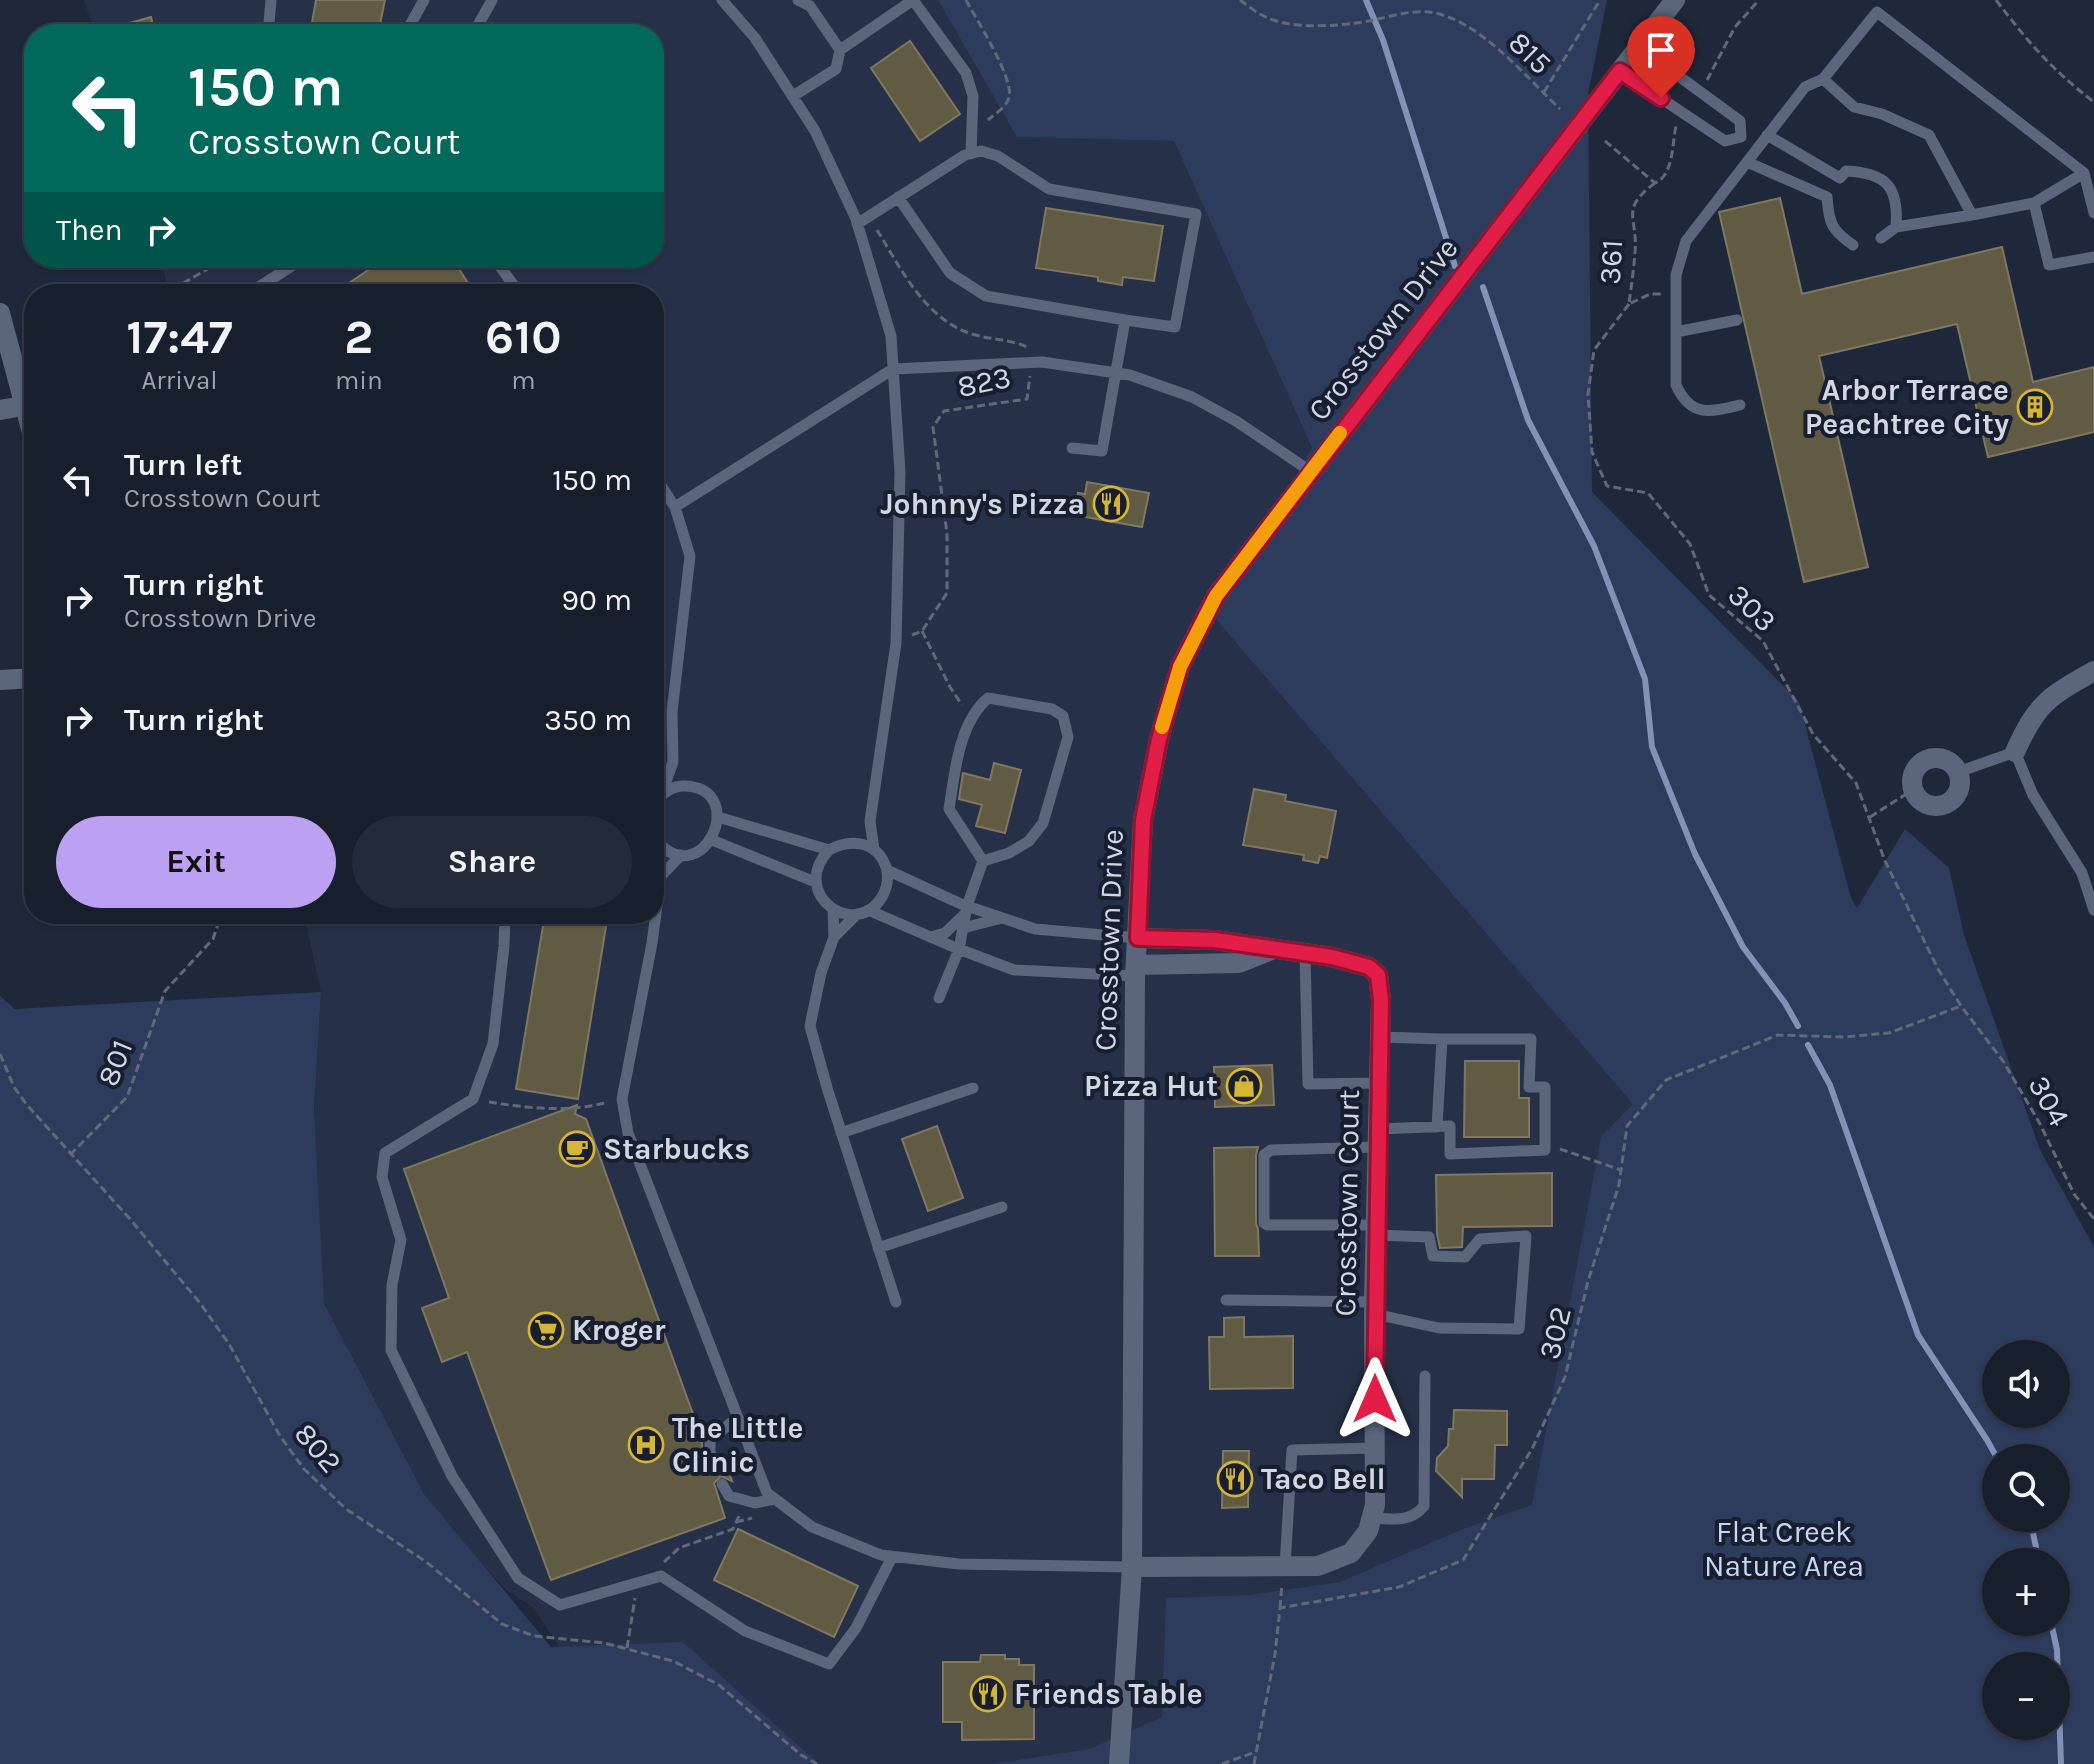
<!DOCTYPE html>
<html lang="en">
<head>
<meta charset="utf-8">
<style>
	:root { --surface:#171e2c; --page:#242b38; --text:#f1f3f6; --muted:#9ea2a9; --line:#363c48; --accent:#bca0f2 }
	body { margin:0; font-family:Karla,sans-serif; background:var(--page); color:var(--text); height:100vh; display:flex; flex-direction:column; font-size:30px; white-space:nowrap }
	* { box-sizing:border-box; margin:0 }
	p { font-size:26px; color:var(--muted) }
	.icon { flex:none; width:44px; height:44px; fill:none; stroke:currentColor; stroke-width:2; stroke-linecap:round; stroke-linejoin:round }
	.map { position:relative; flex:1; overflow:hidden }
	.drawer { position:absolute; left:24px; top:284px; width:640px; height:640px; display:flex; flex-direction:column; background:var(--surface); border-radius:32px; box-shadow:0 2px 6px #0004,0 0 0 2px var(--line) }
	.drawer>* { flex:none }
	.guide { position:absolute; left:24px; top:24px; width:640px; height:244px; border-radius:32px; box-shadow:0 2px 6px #0004,0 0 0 2px var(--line); background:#00695c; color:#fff; overflow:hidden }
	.buttons { position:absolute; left:1982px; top:1340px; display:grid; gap:16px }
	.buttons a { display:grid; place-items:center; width:88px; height:88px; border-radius:50%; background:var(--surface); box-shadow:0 2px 6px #0004,0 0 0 2px var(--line); font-size:40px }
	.pin { position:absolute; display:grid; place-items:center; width:68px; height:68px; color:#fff; margin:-82px -34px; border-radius:50% 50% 50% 0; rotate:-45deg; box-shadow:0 0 8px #0007 }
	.pin .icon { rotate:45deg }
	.me { position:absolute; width:88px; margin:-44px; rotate:0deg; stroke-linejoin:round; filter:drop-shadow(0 0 6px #0008) }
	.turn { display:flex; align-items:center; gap:28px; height:168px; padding:0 32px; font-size:36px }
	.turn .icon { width:104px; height:104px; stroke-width:2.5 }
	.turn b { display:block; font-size:56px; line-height:68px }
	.then { display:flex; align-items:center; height:76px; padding:0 32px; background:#0003; gap:16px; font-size:30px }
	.eta { display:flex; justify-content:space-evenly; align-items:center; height:136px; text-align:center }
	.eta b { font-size:48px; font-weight:700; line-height:56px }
	.button { display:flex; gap:16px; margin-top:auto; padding:16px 32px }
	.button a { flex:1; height:92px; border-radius:48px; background:var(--accent); color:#111; font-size:32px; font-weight:700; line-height:92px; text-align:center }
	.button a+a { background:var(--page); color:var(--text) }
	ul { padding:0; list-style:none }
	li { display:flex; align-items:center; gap:24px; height:120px; padding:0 32px }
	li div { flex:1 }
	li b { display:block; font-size:30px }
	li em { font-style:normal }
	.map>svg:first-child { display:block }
</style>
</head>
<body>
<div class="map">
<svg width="2094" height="1764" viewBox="0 0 2094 1764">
	<rect width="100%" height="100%" fill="#1f283a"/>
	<path fill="#263149" d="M84,0H938L1018,137L1174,141L1312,448L1214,617L1691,1171L1567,1527L1234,1764H801L607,1719L534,1608L506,1590L471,1552L424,1494L306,1268L321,992L304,914H654V294H169L161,258H654V34H95Z"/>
	<path fill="#2d3c5d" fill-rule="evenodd" d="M938,0H1607L1588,94L1592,492L1799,702L1851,898L1857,908L1905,829L1949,868L1964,935L2040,1150L2094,1247V1764H992L1090,1749L1162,1717L1166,1598L1250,1595L1340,1582L1463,1529L1532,1505L1601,1137L1633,1104L1213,616L1312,448L1174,141L1017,137ZM1996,1354H2056V1414H1996ZM1996,1458H2056V1518H1996ZM1996,1562H2056V1622H1996ZM1996,1666H2056V1726H1996Z
		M321,992L314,1111L324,1303L424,1494L551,1647L683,1642L819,1764H0V996L15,1009Z"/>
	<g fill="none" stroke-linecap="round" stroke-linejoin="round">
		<path stroke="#8292b7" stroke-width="6" d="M1366,0L1383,40L1455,266
			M1483,287L1528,420L1594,546L1645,679L1652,747L1695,854L1743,947L1785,1003L1798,1026
			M1808,1045L1830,1085L1918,1335L1987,1440L1997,1458
			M2027,1518L2032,1528L2039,1562
			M2051,1622L2057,1650L2061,1764"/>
	</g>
	<path fill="#625b44" stroke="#7f7860" stroke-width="2" d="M316,0H385L378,34H310Z
		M151,17L155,34H108V29Z
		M910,41L960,114L920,141L871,68Z
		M1780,198L1802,294L2002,247L2033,382L2094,367V432L1988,457L1957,324L1819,356L1868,567L1804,582L1719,212Z
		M1046,208L1163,226L1154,281L1123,277L1122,285L1098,281V277L1036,268Z
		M386,258H452L475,294H333Z
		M1087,482L1149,493L1142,527L1074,515L1078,493L1085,494Z
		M994,763L1021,770L1005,833L976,826L982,805L959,799L963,773L990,780Z
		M1254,789L1286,795L1285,801L1336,811L1327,858L1320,856L1318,863L1303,860L1304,855L1243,845Z
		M545,914H608L578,1099L516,1089Z
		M1465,1061H1519V1098H1529V1137H1464Z
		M1272,1065L1274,1105L1215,1107L1214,1067Z
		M577,1105L575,1114L586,1119L702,1439V1453L706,1466L712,1471H718L724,1459L732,1481L721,1476L714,1483L725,1518L551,1580L467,1352L442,1362L422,1308L449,1298L404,1169Z
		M937,1126L963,1198L928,1211L902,1139Z
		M1258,1147L1256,1155V1223L1258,1229L1259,1256H1215L1214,1148Z
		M1552,1173V1226L1463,1227L1462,1247L1440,1248L1437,1234L1436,1175Z
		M1244,1317V1337L1293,1336V1388L1210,1389L1209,1337H1224V1318Z
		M1454,1410L1507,1411V1445H1495L1494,1479H1462V1497L1436,1471L1437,1458L1448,1446L1449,1429H1453Z
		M1223,1451H1249L1248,1507L1222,1508Z
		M738,1529L858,1586L834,1637L714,1580Z
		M981,1655H1005V1659H1019V1665H1034V1739L962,1740V1722H943V1662H980Z"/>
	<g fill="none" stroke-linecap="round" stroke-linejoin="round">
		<path stroke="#616979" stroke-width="3" stroke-dasharray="8 4" stroke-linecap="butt" d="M966,0C976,19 1014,78 1009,97C1007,107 995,114 988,120
			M1240,0C1248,6 1257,13 1266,17C1292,30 1341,26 1369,21C1388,17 1410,10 1429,12C1478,18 1526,77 1560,109
			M1996,0C2028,42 2052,70 2094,102
			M1707,80L1735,27L1759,0
			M1544,92L1600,0
			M1605,141L1655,183C1674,175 1672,143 1676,126
			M1655,183C1619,210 1638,216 1635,252C1634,269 1631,287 1629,304L1650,294H1663
			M877,230C900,267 923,315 966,332C986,340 1007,338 1027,347
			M178,294L182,284L226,258
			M1629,304L1594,350L1588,394L1592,452L1607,486L1648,493L1690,544L1709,595L1763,641L1813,734L1856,783L1885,861L1938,969L1961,1006L2003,1061L2039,1122L2074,1194L2094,1219
			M922,631L950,687L962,705
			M912,635L922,631L947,593V534L933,427L944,411L1027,399L1030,376
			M1870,817L1914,789
			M0,1054L14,1087L27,1105L130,1219L200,1303L229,1344L280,1436L304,1469L346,1509L425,1561L502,1624L534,1636L604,1643L673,1661L719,1685L801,1755L817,1764
			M489,1102C527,1108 570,1113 608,1102
			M1560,1149L1621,1170
			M70,1155L127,1097L165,991L213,939L218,924L214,914
			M736,1522L752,1518
			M664,1562L679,1548L733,1529L739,1516
			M1280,1608L1282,1584
			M627,1648L635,1598
			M1222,1764L1255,1752
			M1254,1764L1275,1654L1280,1608L1399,1587L1463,1560L1532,1449L1565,1377L1588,1281L1619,1185L1627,1126L1666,1080L1778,1035L1843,1037L1889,1033L1961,1006"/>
		<path stroke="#5b657b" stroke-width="11" d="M722,0L755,38L815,131L856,219L891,336L900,472L896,643L870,821L874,850
			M913,0L966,73L973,96L971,154
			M268,34L271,0
			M405,34L424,0
			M473,34L492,0
			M1639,47L1740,121L1741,137
			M840,50L913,0
			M1620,71L1725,141L1741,137
			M1823,79L1854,107L1882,114L1929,135L1972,215L2034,203L2049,265L2094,257
			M793,96L836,69L840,50L810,6L798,0
			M1767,135L1840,178L1846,171C1886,173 1899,186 1896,227L1881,238
			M1747,162L1827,197C1829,223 1831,230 1853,245
			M898,197L950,273L986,296L1125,320
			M2034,203L2084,173
			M857,224L965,155L981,151L998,156L1049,189L1196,214L1175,327L1125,320L1102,451L1072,448
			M1896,227L1972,215
			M494,258L520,294
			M248,294L304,258
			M1676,332L1737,320
			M1740,405C1710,412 1691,418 1676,385V275L1686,241L1805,87L1823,79L1877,12L2084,173L2094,213
			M654,475L675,507L690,556L672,712L673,762L661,795
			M675,507L893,369L1042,362L1130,375L1192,397L1236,421L1310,471
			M988,698L1052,709L1063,716L1068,737L1043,823L1029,841L1009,853L983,861L949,809C955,773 958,724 988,698Z
			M1958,772L2015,752L2033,795L2082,873L2094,910
			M654,804C662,793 672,785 686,786C751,790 701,897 654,838
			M718,817L829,850C850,838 877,841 886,867C889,877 887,888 882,897C855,941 788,894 829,850
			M712,840L815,882
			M660,845L661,876L652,943L622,1099L628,1133L767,1493L812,1527L881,1555L959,1564L1132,1567
			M887,870L961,904L1035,929L1138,938
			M661,876L681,855
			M833,909L834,937L821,973L810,1026L828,1091L896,1302
			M868,910L956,948L1014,970L1135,976
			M505,914L504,946L493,1044L473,1099L385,1153L382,1177L401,1240L392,1285L391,1350L452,1476L518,1578L560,1605L661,1576L745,1631L829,1664L856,1628L892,1557
			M963,928L1002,918
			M834,937L857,914
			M931,937L945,933L965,914
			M1305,953L1308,1084L1380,1083
			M939,998L959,949L967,906L983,861
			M1380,1037L1442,1039
			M1379,1129L1450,1126V1154L1545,1150V1087H1529L1531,1039H1442L1437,1127
			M841,1133L973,1088
			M1377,1225H1267L1264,1223V1155L1271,1150L1378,1147
			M878,1248L1002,1207
			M1226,1300L1374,1302
			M1375,1314L1439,1328L1519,1329L1526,1236L1480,1239L1465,1257L1433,1256L1429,1237L1377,1235
			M714,1463L710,1452V1440L737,1418
			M722,1484L729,1496L755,1503L775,1499
			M1372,1518C1393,1519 1410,1523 1424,1506L1425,1376
			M1285,1566L1292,1450L1375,1448"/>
		<path stroke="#5b657b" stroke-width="20" d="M0,313L34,440
			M0,410L23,406
			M0,680L34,678
			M2015,752C2037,703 2048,697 2094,671
			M1912 782a24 24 0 1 1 48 0a24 24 0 1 1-48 0Z
			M1136,965L1239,963L1274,949
			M1132,1567L1318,1566L1351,1553L1368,1531L1375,1505L1374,1302L1381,1000L1378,975L1369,967L1332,957L1215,940L1138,938"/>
		<path stroke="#5b657b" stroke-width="20" d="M1119,1764L1132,1567L1135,976L1143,820L1159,739L1180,667L1216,596L1675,0"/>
	</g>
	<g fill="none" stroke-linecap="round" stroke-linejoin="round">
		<g stroke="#92132f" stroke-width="20">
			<path id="route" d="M1375,1399L1381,1000L1378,975L1369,967L1332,957L1215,940L1138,938L1143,820L1159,739L1180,667L1216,596L1620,71L1661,98"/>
		</g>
		<use href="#route" stroke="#e11d48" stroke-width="14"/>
		<path stroke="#f59e0b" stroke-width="14" d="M1162,727L1180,667L1216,596L1340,433"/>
	</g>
	<defs>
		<g id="building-ring" transform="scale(1.8)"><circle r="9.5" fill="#161e30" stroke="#d6b534" stroke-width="1.5"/><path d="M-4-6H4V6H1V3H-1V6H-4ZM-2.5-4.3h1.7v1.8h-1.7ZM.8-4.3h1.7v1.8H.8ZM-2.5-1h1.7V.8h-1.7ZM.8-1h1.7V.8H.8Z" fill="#d6b534"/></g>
		<g id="restaurant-ring" transform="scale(1.8)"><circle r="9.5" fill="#161e30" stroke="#d6b534" stroke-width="1.5"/><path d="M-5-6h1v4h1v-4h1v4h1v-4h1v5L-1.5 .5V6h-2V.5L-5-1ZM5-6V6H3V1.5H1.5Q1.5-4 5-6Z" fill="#d6b534"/></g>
		<g id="shop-ring" transform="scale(1.8)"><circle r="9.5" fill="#161e30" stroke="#d6b534" stroke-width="1.5"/><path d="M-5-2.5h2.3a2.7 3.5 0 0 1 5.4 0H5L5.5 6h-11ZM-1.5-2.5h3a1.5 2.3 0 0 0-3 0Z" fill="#d6b534"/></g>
		<g id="cafe-ring" transform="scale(1.8)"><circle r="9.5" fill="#161e30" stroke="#d6b534" stroke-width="1.5"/><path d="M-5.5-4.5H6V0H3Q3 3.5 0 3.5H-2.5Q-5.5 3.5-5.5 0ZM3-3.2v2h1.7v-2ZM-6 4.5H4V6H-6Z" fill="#d6b534"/></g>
		<g id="supermarket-ring" transform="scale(1.8)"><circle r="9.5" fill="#161e30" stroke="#d6b534" stroke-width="1.5"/><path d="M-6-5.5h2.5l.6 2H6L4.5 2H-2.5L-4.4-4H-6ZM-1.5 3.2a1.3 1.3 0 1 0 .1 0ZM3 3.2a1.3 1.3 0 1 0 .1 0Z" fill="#d6b534"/></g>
		<g id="hospital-ring" transform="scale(1.8)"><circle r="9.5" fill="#161e30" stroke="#d6b534" stroke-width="1.5"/><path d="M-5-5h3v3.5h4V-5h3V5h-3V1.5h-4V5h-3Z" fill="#d6b534"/></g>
	</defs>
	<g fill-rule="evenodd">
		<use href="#building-ring" x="2035" y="407"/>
		<use href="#restaurant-ring" x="1111" y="504"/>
		<use href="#shop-ring" x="1244" y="1086"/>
		<use href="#cafe-ring" x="577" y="1149"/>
		<use href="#supermarket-ring" x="546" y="1330"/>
		<use href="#hospital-ring" x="646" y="1445"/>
		<use href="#restaurant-ring" x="1235" y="1479"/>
		<use href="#restaurant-ring" x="988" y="1694"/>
	</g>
	<g text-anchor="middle" stroke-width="8" stroke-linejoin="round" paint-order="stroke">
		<g font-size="30" fill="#d1d7e3" stroke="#161e30">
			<text transform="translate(1530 53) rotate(44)" y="10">815</text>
			<text transform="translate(1611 262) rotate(-87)" y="10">361</text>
			<text transform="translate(1383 329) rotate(-52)" y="10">Crosstown Drive</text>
			<text transform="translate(984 382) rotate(-12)" y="10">823</text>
			<text transform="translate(1752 608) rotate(44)" y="10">303</text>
			<text transform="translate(1109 940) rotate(-88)" y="10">Crosstown Drive</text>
			<text transform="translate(115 1063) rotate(-68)" y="10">801</text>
			<text transform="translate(2049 1101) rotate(61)" y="10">304</text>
			<text transform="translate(1347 1203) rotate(-89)" y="10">Crosstown Court</text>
			<text transform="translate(1555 1333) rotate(-76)" y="10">302</text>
			<text transform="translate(318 1448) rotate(50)" y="10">802</text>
		</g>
		<g font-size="30" font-weight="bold" fill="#d1d7e3" stroke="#161e30" text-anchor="start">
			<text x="2009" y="400" text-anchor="end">Arbor Terrace<tspan x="2009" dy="34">Peachtree City</tspan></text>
			<text x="1085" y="514" text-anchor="end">Johnny's Pizza</text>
			<text x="1218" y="1096" text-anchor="end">Pizza Hut</text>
			<text x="603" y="1159">Starbucks</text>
			<text x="572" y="1340">Kroger</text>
			<text x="672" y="1438">The Little<tspan x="672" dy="34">Clinic</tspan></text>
			<text x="1261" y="1489">Taco Bell</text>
			<text x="1014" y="1704">Friends Table</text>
		</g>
		<g font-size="30" fill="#c9d6f4" stroke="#161e30">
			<text x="1784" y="1542">Flat Creek<tspan x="1784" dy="34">Nature Area</tspan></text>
		</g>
	</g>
</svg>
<div class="buttons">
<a><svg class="icon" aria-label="sound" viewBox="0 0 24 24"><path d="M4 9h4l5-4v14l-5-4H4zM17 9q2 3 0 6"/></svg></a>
<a><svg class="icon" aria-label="search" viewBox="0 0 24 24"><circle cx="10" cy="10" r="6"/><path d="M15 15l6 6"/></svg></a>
<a>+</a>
<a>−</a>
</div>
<div class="pin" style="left:1661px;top:98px;background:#d93025"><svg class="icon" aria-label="arrive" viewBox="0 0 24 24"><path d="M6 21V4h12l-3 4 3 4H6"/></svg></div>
<svg class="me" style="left:1375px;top:1399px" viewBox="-20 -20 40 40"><path d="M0-17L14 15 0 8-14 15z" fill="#e11d48" stroke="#fff" stroke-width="4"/></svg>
<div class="guide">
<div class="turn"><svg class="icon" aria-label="left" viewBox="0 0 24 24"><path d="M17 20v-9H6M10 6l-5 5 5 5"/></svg><div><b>150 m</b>Crosstown Court</div></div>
<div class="then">Then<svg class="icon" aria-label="right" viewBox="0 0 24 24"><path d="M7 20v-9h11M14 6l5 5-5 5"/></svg></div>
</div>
<section class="drawer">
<div class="eta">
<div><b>17:47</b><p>Arrival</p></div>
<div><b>2</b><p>min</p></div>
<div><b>610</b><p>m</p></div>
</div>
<ul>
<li><svg class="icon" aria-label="left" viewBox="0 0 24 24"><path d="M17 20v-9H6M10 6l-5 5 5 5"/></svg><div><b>Turn left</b><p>Crosstown Court</p></div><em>150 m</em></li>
<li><svg class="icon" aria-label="right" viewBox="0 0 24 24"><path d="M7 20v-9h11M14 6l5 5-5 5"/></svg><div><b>Turn right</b><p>Crosstown Drive</p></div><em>90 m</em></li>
<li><svg class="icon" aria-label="right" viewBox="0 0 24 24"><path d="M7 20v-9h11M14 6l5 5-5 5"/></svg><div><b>Turn right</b></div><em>350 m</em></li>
</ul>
<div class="button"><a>Exit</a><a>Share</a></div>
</section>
</div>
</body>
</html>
